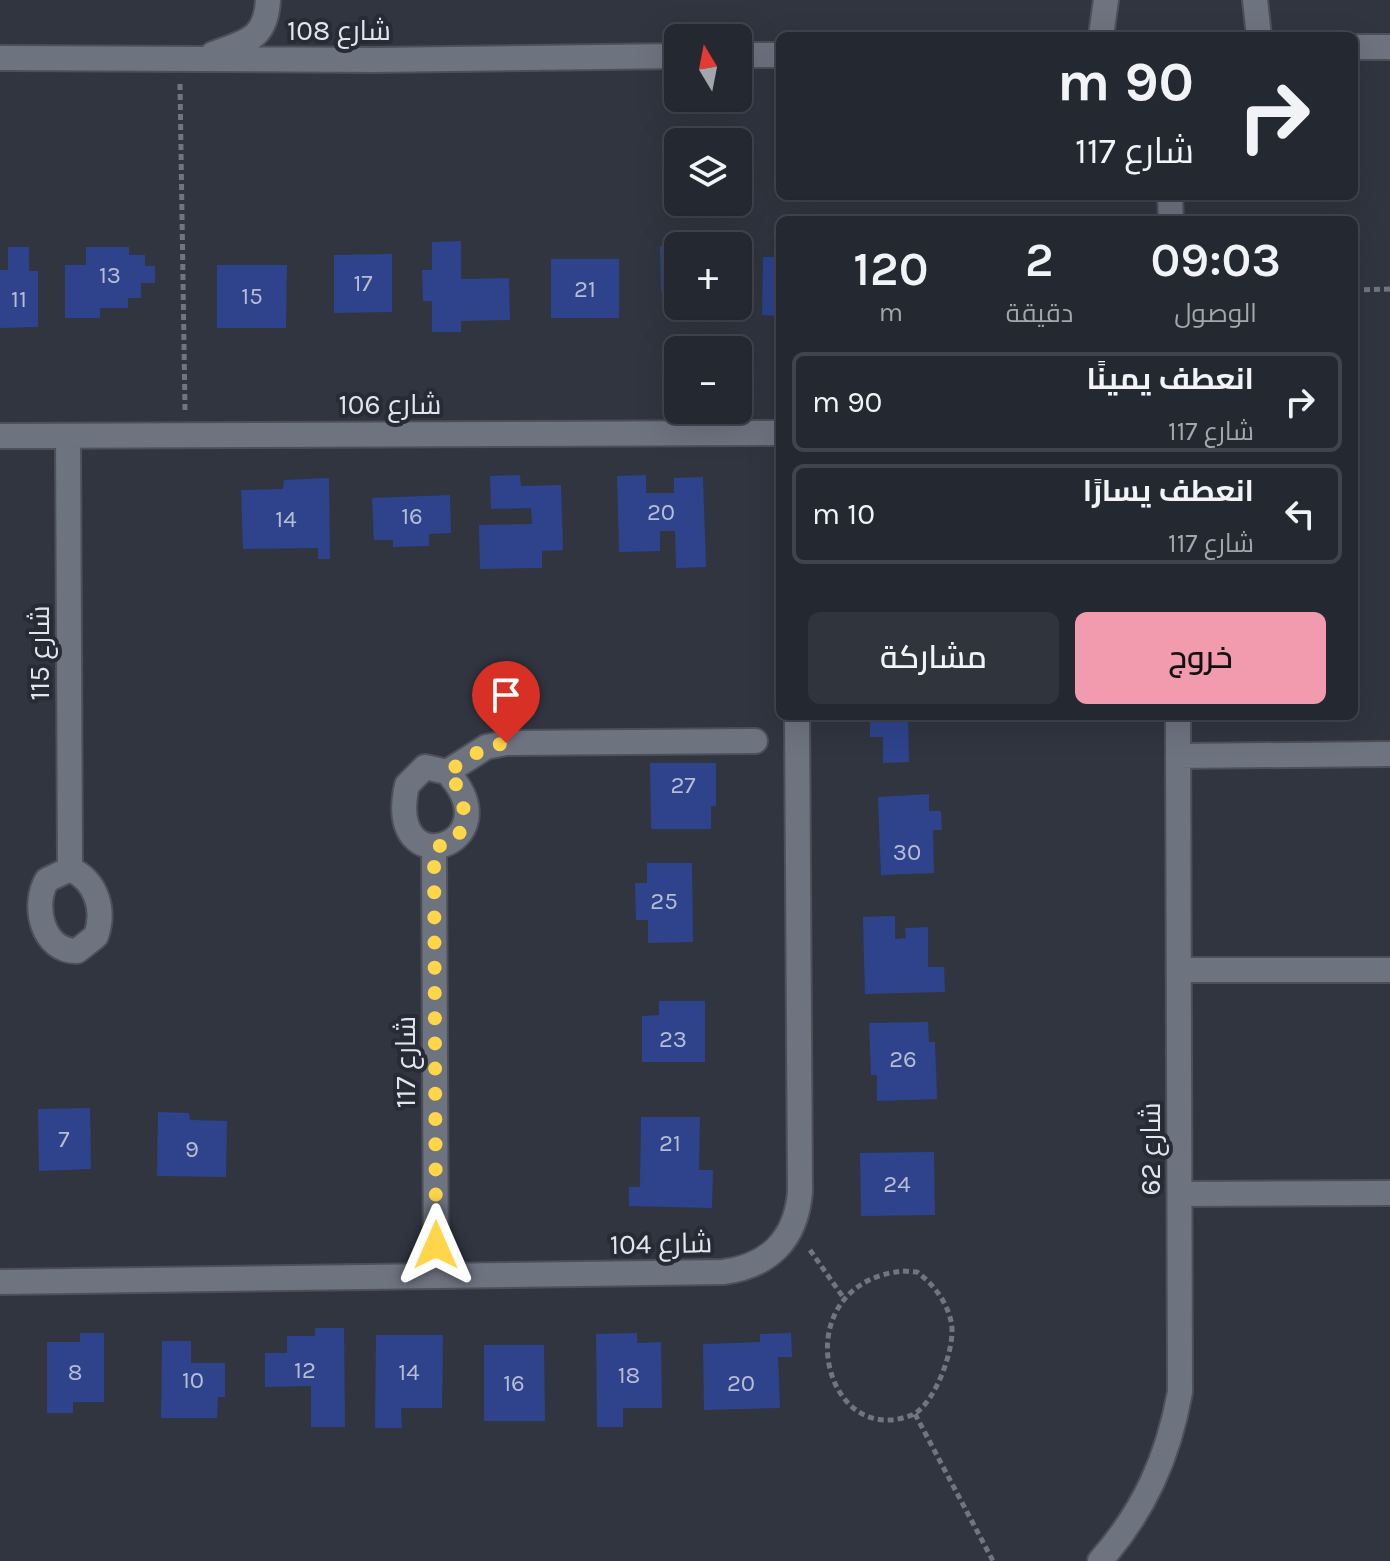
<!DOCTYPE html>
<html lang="ar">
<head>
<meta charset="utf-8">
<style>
	:root { --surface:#242830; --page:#30343c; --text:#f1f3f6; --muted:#a3a6ab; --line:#41444c; --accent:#f29aae }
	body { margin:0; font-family:Karla,Cairo,sans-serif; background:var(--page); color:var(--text); direction:rtl; height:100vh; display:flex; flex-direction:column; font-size:30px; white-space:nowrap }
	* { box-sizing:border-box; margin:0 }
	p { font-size:26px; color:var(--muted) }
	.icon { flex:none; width:44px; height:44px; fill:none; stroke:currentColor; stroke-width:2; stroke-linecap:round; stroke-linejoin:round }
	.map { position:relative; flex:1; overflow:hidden; direction:ltr }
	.drawer { position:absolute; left:776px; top:216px; width:582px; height:504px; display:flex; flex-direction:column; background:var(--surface); border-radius:12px; box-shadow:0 8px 32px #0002,0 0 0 2px var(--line); direction:rtl }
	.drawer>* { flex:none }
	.banner { position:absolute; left:776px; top:32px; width:582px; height:168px; border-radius:12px; box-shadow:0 8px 32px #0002,0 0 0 2px var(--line); direction:rtl; background:#242830; color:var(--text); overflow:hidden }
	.needle { width:52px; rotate:350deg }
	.tools { position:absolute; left:664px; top:24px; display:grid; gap:16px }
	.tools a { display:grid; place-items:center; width:88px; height:88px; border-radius:12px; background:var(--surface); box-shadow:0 8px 32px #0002,0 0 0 2px var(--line); font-size:40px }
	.pin { position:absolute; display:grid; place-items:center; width:68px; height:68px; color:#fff; margin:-82px -34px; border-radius:50% 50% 50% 0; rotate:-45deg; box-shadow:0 0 8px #0007 }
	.pin .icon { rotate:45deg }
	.me { position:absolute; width:88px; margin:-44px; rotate:0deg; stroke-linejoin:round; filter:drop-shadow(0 0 6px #0008) }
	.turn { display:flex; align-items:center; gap:28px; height:168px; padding:0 32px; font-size:36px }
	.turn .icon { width:104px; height:104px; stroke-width:2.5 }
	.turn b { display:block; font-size:56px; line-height:68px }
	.eta { display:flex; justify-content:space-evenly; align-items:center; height:136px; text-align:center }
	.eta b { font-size:48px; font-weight:600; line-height:56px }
	.cta { display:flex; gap:16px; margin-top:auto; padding:16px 32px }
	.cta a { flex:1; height:92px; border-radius:12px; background:var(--accent); color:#111; font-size:32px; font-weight:600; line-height:92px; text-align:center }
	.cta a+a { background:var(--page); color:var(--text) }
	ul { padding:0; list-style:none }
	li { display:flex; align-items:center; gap:24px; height:100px; margin:0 16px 12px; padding:0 16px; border:4px solid var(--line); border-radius:12px }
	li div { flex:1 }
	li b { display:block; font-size:30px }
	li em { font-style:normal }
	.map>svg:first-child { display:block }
</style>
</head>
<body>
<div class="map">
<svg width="1390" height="1561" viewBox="0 0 1390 1561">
	<rect width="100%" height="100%" fill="#303540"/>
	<path fill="#2e438b" d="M461,241V279L509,278L510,320L461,321V332H432V301H423L422,270H432V242Z
		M660,246H678V291H661Z
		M8,247H29V271H38V327L0,328V270H8Z
		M86,247H129V255H145V266H155V283H141V298H128V308H100V318H65V265H86Z
		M392,254V312L334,313V255Z
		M763,257H780V316L762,315Z
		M551,259H619V318H551Z
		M217,265H287L286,328H217Z
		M692,306H722V315H692Z
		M520,475L521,486L561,485L563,550L542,551V568L480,569L479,525L532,524L531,508L491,509L490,476Z
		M646,475V493H674V478L703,477L706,567L676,568L675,531H660V551L619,552L617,476Z
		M329,478L330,559H318V548L243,549L241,490L283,489L284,480Z
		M450,495L451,533L429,534V546L393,547V540H374L372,498Z
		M870,716H908L909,762L883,763V737H870Z
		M650,763H716V806H711V829H651Z
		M929,794V811H941L942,830H933L934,873L881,875L878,797Z
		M647,863H692L693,942L648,943V920H636L635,883H647Z
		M895,916V939L906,938L905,928L928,927V967H944L945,992L865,994L863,917Z
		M659,1001H705V1062H642V1016L659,1015Z
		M928,1022L929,1042H935L937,1099L877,1101V1075H871L869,1023Z
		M90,1108L91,1169L39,1171L38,1109Z
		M158,1112L189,1113L190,1120L227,1121L226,1177L157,1176Z
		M641,1117H700L699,1170H713L712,1208L629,1206V1187H640Z
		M934,1152L935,1215L861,1216L860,1153Z
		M315,1328H344L345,1427H311V1386L265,1387V1353H287V1336H315Z
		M80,1333H104V1402H73V1413H47V1342H80Z
		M637,1333V1343L661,1342L662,1408H623V1427H597L596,1334Z
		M791,1333L792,1357H778L780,1408L704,1410L703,1344L760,1342V1334Z
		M376,1335H443L442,1408H401L402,1428H375Z
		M162,1341H191V1363H225V1397H218L217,1418H161Z
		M484,1345H544L545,1421H484Z"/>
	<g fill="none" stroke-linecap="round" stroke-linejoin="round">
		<g stroke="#4d5059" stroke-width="28">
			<path id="minor" d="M1255,0L1259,36
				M1101,36L1106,0
				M1354,47H1390
				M213,54C246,41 266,40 268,0
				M738,55H780
				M0,58L374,60L678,56
				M1170,196L1171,220
				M0,436L780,433
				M68,436L70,869
				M1178,756L1390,754
				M425,767L447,772C515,845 384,888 407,785Z
				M447,772L486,747L506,743L755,741
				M434,848L436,1276
				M70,869C97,881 105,910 96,936L77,951C42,951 32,905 47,880Z
				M1180,970H1390
				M1181,1194L1390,1193
				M0,1282L723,1272C770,1266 796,1239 800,1192L797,716
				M1100,1561C1144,1511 1168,1458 1180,1392L1178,716"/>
		</g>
		<path stroke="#71757f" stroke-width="5" stroke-dasharray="6 4" stroke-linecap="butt" d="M180,84L185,410
			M1354,290L1390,289
			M810,1250L843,1297
			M903,1271L917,1272C933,1284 946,1300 951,1321C957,1344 936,1402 914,1414C908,1417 896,1420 890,1420C816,1424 793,1282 903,1271Z
			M915,1414L993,1561"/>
		<use href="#minor" stroke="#6e7380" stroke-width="24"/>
	</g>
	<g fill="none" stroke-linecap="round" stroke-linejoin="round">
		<path stroke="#ffd54a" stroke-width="14" stroke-dasharray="0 25.2" d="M436,1245L434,848L456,840C469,818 465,792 447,772L486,747L506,743"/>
	</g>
	<g text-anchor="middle" stroke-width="8" stroke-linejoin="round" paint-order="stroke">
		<g font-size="24" fill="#b5bcd4">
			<text x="110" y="283">13</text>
			<text x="363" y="291">17</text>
			<text x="585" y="297">21</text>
			<text x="252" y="304">15</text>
			<text x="19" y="307">11</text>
			<text x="661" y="520">20</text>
			<text x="412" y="524">16</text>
			<text x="286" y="527">14</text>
			<text x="683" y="793">27</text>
			<text x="907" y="860">30</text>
			<text x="664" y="909">25</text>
			<text x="673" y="1047">23</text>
			<text x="903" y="1067">26</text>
			<text x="64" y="1147">7</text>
			<text x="670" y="1151">21</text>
			<text x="192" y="1157">9</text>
			<text x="897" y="1192">24</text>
			<text x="305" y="1378">12</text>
			<text x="75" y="1380">8</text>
			<text x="409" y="1380">14</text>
			<text x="629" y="1383">18</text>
			<text x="193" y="1388">10</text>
			<text x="514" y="1391">16</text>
			<text x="741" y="1391">20</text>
		</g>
		<g font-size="28" fill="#e2e5ec" stroke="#262b35">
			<text x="339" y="40">شارع 108</text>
			<text x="390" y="414">شارع 106</text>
			<text transform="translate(39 653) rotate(-90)" y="10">شارع 115</text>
			<text transform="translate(405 1062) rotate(-90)" y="10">شارع 117</text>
			<text transform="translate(1150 1149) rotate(-90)" y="10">شارع 62</text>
			<text transform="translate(661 1243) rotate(-1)" y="10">شارع 104</text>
		</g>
	</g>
</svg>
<div class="tools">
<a><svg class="needle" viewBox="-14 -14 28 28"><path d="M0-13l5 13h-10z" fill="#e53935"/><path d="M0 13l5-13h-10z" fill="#a3a6ab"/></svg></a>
<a><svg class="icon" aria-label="layers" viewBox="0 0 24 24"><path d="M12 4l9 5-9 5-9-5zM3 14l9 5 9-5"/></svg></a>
<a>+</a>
<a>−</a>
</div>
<div class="pin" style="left:506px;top:743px;background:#d93025"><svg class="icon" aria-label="arrive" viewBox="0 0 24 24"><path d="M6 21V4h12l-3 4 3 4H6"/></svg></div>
<svg class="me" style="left:436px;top:1245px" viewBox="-20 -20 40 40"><path d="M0-17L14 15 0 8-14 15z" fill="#ffd54a" stroke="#fff" stroke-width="4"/></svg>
<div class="banner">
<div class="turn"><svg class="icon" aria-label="right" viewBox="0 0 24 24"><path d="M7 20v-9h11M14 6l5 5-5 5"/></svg><div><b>90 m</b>شارع 117</div></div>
</div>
<section class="drawer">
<div class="eta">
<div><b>09:03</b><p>الوصول</p></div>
<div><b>2</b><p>دقيقة</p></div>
<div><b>120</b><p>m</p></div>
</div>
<ul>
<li><svg class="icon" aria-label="right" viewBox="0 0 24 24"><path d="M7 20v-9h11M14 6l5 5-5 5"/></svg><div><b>انعطف يمينًا</b><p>شارع 117</p></div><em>90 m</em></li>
<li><svg class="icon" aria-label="left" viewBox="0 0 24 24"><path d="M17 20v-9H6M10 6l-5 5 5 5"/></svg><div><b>انعطف يسارًا</b><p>شارع 117</p></div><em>10 m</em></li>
</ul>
<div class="cta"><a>خروج</a><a>مشاركة</a></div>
</section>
</div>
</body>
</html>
